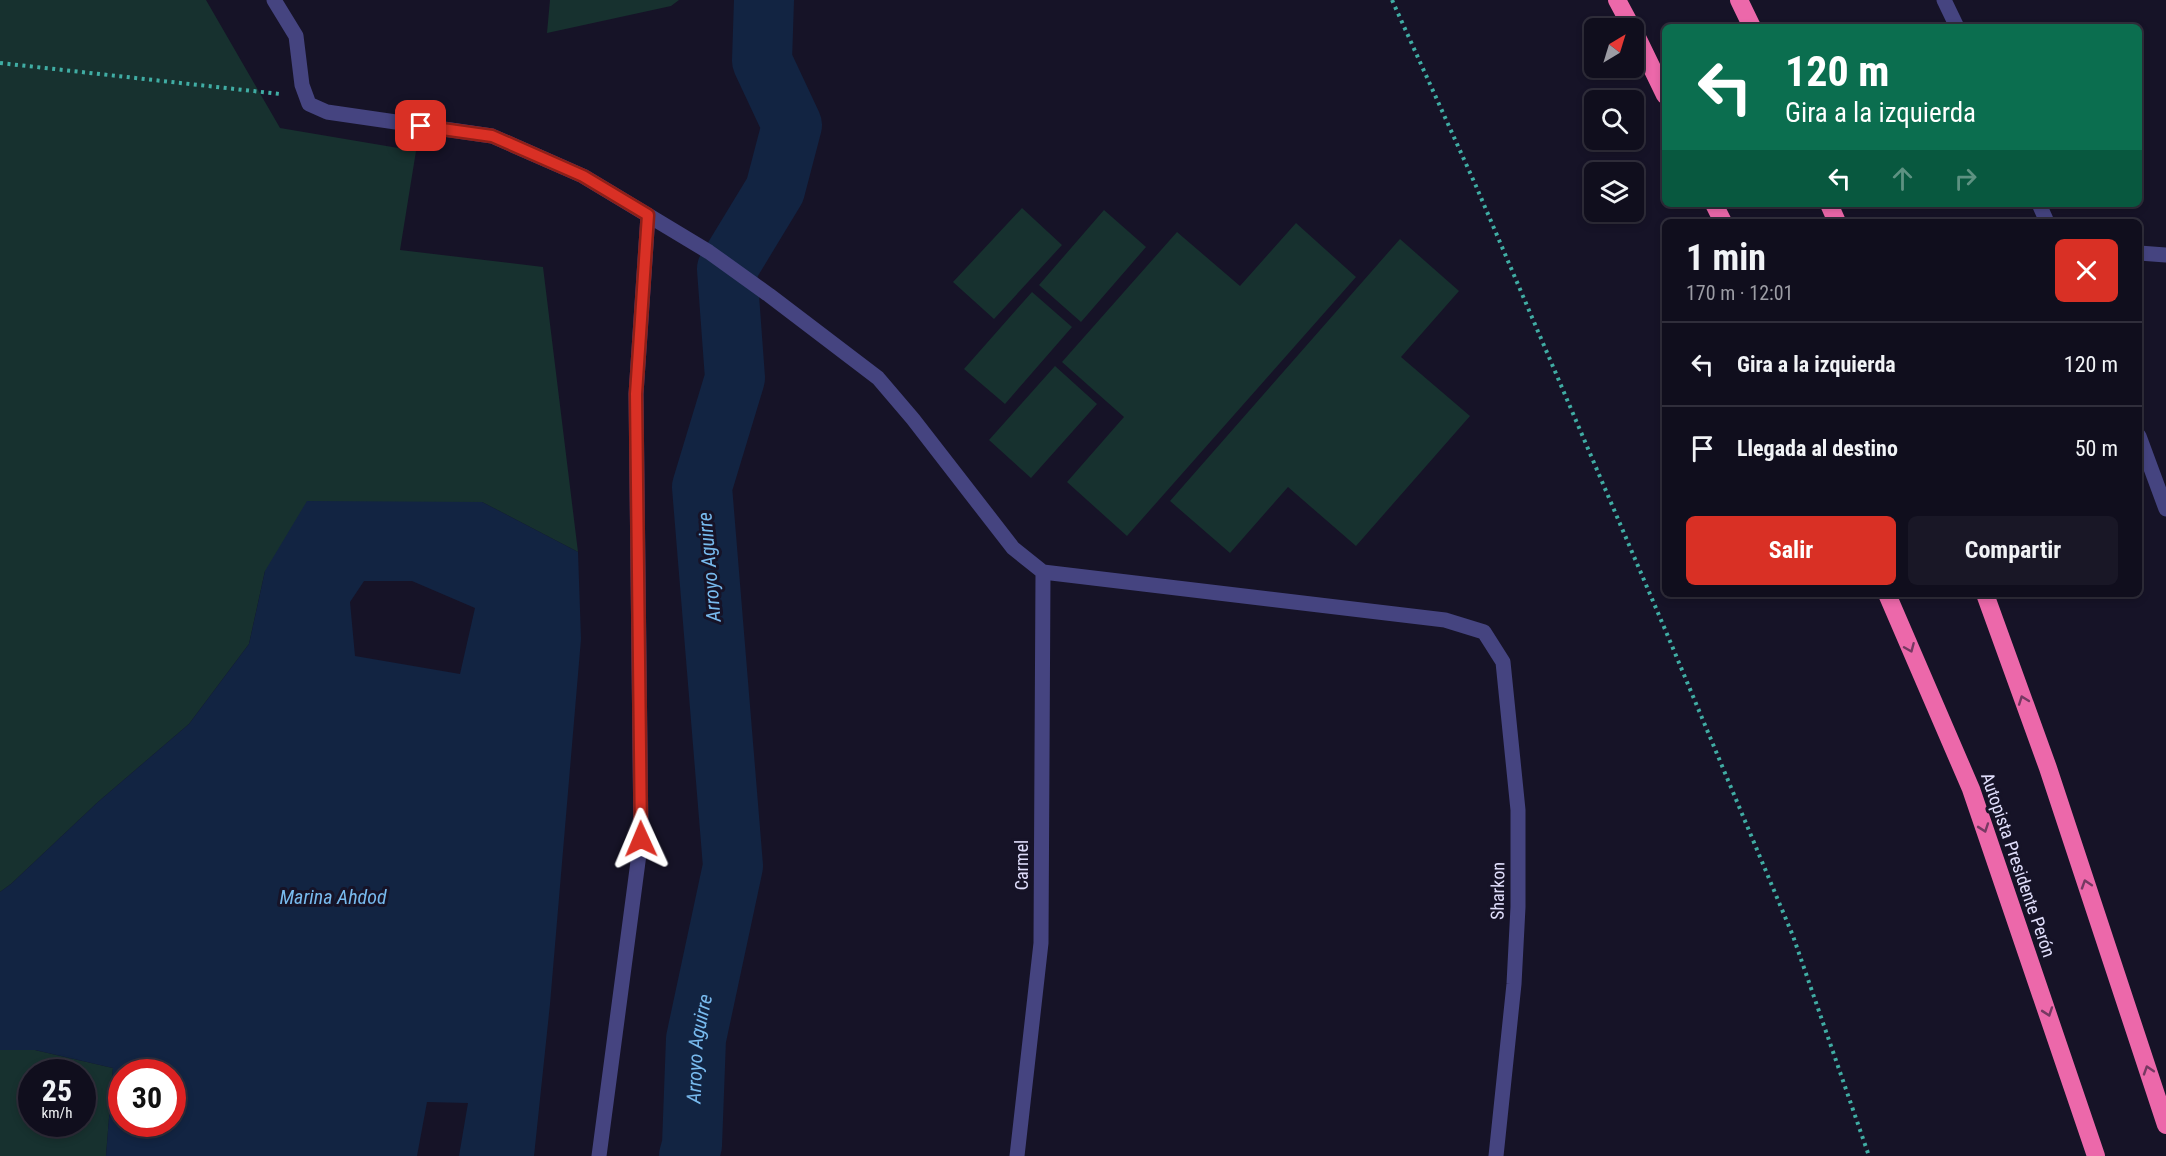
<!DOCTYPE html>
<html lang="es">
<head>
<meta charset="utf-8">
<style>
	:root { --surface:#100e1d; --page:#191726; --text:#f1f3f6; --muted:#9c9ca4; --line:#302e3b; --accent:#d93025 }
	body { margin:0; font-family:"Roboto Condensed",sans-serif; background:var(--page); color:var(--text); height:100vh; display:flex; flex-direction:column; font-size:22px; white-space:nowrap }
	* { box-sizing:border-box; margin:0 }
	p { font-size:20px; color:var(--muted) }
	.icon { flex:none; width:33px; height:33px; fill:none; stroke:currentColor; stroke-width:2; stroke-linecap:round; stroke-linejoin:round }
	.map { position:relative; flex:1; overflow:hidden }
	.side { position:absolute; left:1662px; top:219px; width:480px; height:378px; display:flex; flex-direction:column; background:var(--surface); border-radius:9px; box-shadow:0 3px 9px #0003,0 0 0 2px var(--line) }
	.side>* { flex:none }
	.guide { position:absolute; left:1662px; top:24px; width:480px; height:183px; border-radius:9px; box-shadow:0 3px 9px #0003,0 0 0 2px var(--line); background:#0b6e4f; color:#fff; overflow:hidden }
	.needle { width:39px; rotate:38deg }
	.controls { position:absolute; left:1584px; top:18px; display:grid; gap:12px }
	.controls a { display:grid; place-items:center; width:60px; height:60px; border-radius:9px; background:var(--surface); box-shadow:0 3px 9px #0003,0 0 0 2px var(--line); font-size:30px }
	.speed { position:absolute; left:18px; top:1059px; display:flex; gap:12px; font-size:30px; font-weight:700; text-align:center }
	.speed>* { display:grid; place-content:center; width:78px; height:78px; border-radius:50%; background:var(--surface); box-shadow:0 3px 9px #0003,0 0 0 2px var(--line); line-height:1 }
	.speed small { font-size:15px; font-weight:400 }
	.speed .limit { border:9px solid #d22; background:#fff; color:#111 }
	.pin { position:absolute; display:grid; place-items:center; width:51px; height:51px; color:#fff; margin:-26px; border-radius:12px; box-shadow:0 3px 9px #0006 }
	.me { position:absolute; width:66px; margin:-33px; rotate:359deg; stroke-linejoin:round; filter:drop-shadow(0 0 4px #0008) }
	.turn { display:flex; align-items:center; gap:21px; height:126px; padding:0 24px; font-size:27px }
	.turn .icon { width:78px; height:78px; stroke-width:2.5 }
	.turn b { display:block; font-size:42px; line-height:51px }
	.lanes { display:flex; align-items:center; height:57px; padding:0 24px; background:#0003; justify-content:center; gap:30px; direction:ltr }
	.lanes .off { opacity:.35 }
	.round { display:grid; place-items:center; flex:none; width:63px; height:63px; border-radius:9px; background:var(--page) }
	.overview { display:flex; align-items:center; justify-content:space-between; height:102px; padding:0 24px }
	h1 { font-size:36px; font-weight:700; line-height:45px }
	.button { display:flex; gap:12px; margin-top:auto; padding:12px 24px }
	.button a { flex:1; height:69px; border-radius:9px; background:var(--accent); color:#fff; font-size:24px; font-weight:700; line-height:69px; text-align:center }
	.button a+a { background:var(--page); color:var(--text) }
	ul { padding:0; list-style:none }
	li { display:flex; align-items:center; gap:18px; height:84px; padding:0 24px; border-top:2px solid var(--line) }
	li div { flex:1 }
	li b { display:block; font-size:22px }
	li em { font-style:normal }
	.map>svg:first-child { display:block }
</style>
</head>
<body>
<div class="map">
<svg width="2166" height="1156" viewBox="0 0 2166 1156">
	<rect width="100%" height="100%" fill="#161327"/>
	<path fill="#17312f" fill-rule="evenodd" d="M0,0H206L280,128L416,151L400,250L543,267L578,552L482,502L265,571L249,644L189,724L98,802L11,884L0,892Z
		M550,0H679L671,6L547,33Z
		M1022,208L1062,245L994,319L953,282Z
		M1104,210L1146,247L1081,322L1039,285Z
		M1296,223L1356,277L1127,536L1067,482L1124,417L1062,362L1177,232L1240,286Z
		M1400,239L1459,291L1401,357L1470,416L1356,546L1288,487L1230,553L1170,501Z
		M1032,292L1072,327L1005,404L964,369Z
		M1055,366L1097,404L1031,478L989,440Z
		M0,1050H35L113,1068L106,1156H0ZM32,1072H82V1124H32Z"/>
	<path fill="#122442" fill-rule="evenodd" d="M307,501L482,502L578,552L581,639L550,1004L534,1156H459L468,1103L427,1102L417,1156H106L113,1068L35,1050H0V892L11,884L98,802L189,724L249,644L265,571ZM364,581H412L475,608L460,674L355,656L350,602ZM122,1072H172V1124H122Z"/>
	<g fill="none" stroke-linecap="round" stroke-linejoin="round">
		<path stroke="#122442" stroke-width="60" id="s1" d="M689,1156L692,1145L696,1039L733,866L702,487L735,378L727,269L775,190L792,125L762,61L764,0"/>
		<path stroke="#40ada4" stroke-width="4" stroke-dasharray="3 4.5" stroke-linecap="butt" d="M1392,0L1476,186L1667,634L1793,936L1869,1156
			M0,63L280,94"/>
		<path stroke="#454480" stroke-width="15" d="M274,0L296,36L302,85L309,104L327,112L492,136L583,176L709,252L769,295L878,378L913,419L1013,548L1043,572L1445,620L1484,632L1503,662L1518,810V907L1514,984L1496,1156
			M1944,0L1957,27
			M2039,204L2047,222
			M2139,253L2166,255
			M2139,436L2166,509
			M599,1156L641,839L636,394L648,215
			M1017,1156L1041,943L1043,572"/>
		<path stroke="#ec68aa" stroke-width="18" d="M1617,0L1632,28
			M1739,0L1752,27
			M1634,31L1665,95
			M1714,204L1723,222
			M1829,204L1837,222
			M1887,594L1971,789L2096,1156
			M1985,594L2048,768L2166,1125"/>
	</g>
	<defs><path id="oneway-chevron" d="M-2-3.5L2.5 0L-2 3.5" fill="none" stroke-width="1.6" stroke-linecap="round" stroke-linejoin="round" transform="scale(1.5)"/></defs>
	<g stroke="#763962">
		<use href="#oneway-chevron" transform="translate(1910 648) rotate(67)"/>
		<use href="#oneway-chevron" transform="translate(2023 700) rotate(-110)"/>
		<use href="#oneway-chevron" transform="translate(1984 828) rotate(71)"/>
		<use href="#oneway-chevron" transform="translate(2086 884) rotate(-108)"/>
		<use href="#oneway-chevron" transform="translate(2048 1012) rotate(71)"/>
		<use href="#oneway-chevron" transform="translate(2148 1070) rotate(-108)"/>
	</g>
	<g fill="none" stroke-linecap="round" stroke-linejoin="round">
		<g stroke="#8d1f18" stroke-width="15">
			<path id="route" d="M421,126L492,136L583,176L648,215L636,394L641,839"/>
		</g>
		<use href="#route" stroke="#d93025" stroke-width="10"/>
	</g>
	<g text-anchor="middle" stroke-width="6" stroke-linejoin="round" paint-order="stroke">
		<g font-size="18" fill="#e0defb" stroke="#161327">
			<text transform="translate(1022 865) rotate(-90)" y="6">Carmel</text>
			<text transform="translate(2018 865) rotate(71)" y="6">Autopista Presidente Perón</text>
			<text transform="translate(1498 891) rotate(-89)" y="6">Sharkon</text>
		</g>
		<g font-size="20" font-style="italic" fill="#78baee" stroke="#161327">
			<text transform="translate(709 567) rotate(-95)" y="7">Arroyo Aguirre</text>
			<text x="333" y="904">Marina Ahdod</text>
			<text dy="7" stroke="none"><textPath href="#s1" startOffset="108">Arroyo Aguirre</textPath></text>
		</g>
	</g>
</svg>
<div class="controls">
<a><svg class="needle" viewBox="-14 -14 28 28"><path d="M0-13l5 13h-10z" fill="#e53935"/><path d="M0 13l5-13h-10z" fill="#9c9ca4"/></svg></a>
<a><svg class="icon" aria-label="search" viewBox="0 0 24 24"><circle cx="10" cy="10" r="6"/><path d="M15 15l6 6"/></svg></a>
<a><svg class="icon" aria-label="layers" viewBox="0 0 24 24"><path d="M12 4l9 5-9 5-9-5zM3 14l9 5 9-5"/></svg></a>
</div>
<div class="speed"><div>25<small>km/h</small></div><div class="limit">30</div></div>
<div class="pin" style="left:421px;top:126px;background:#d93025"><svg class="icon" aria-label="arrive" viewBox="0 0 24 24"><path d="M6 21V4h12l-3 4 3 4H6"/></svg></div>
<svg class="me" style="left:641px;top:839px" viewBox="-20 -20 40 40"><path d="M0-17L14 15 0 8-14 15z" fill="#d93025" stroke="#fff" stroke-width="4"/></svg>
<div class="guide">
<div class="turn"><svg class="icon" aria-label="left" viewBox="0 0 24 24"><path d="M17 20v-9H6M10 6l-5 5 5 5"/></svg><div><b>120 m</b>Gira a la izquierda</div></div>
<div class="lanes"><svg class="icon" aria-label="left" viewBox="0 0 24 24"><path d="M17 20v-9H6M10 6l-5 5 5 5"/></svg><svg class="icon off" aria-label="ahead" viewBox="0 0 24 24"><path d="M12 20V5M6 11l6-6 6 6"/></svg><svg class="icon off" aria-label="right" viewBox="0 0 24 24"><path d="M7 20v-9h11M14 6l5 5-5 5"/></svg></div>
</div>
<section class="side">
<div class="overview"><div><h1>1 min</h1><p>170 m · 12:01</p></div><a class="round" style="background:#d93025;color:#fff"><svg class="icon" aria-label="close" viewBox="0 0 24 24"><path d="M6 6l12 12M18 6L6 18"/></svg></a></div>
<ul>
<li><svg class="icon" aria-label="left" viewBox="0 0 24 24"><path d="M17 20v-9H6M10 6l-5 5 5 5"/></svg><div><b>Gira a la izquierda</b></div><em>120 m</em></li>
<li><svg class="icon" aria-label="arrive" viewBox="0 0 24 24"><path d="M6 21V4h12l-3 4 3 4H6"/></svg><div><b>Llegada al destino</b></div><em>50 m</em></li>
</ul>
<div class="button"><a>Salir</a><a>Compartir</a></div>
</section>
</div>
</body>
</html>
